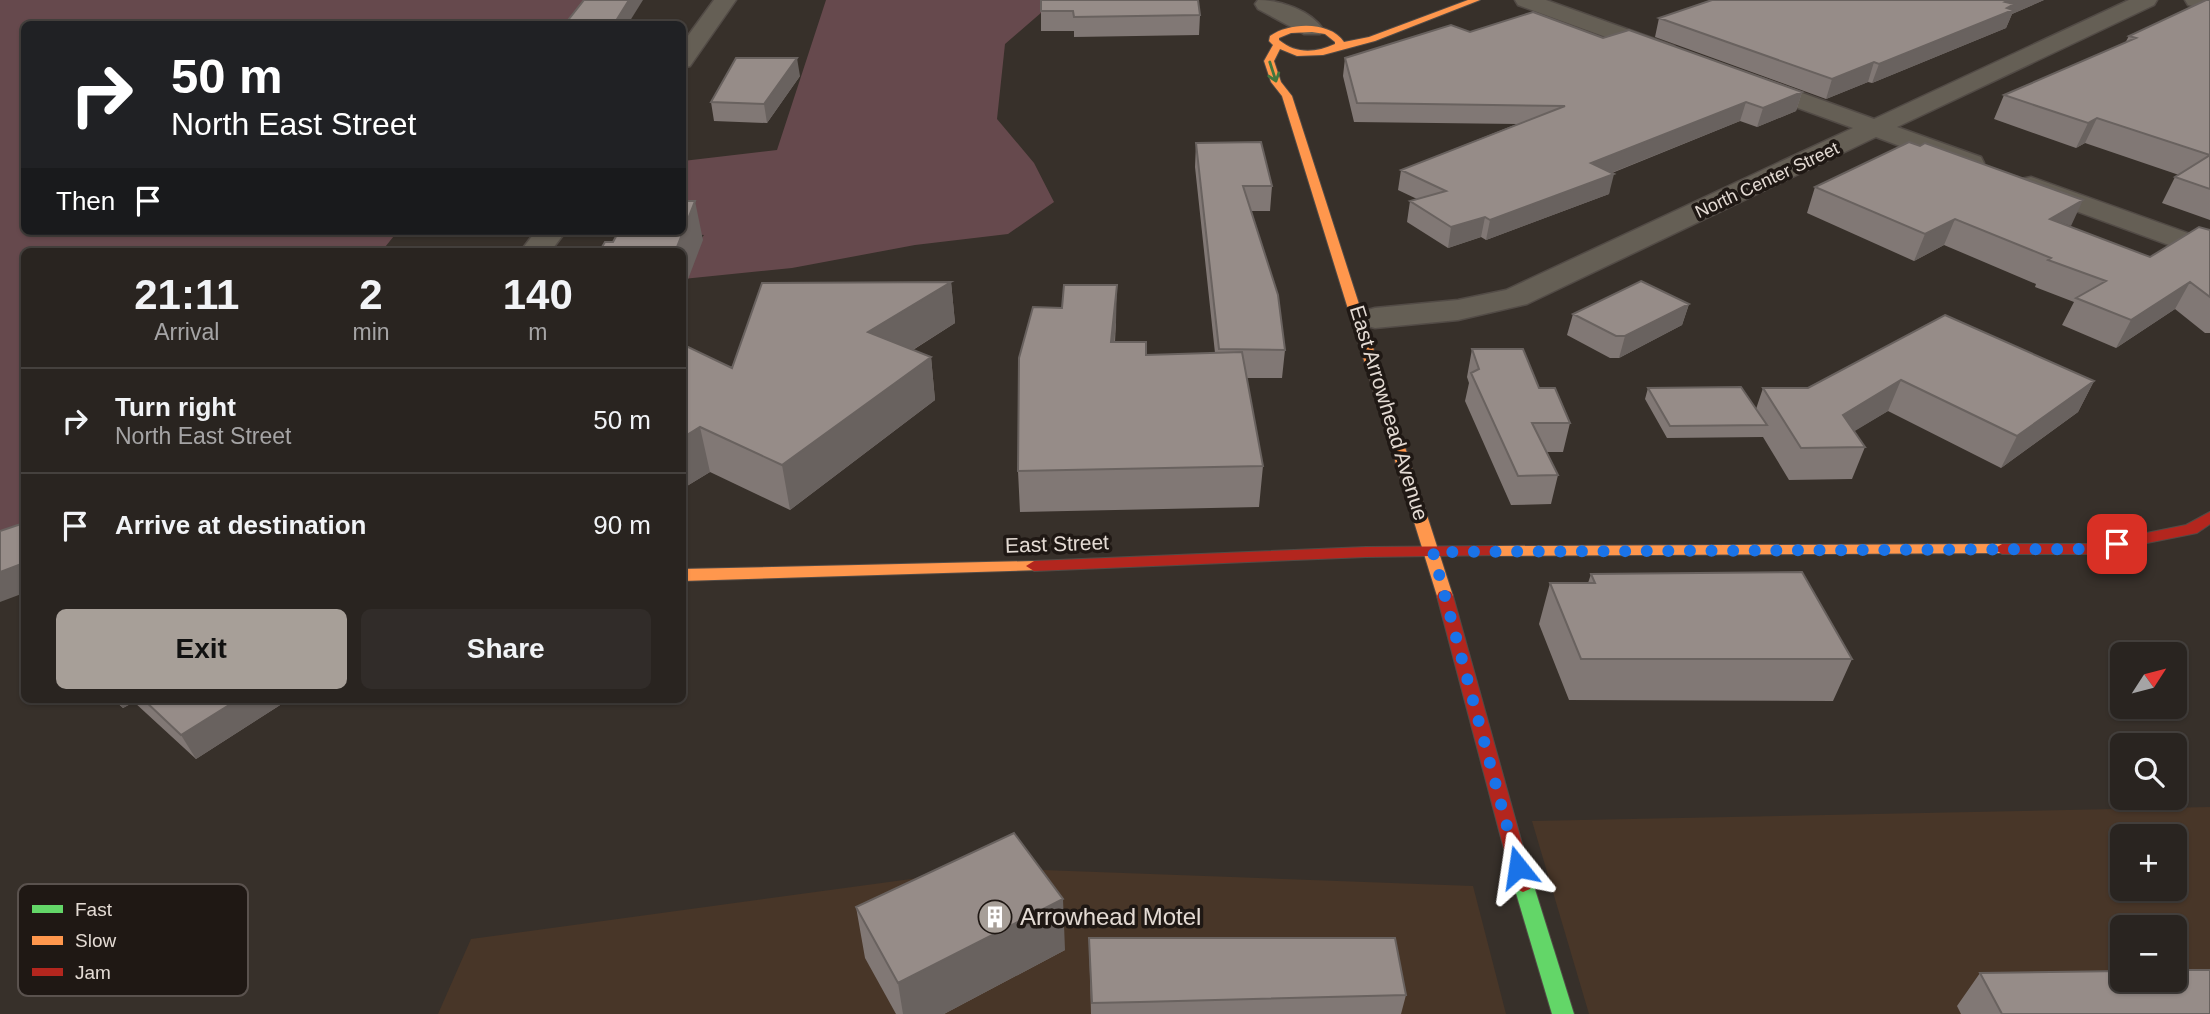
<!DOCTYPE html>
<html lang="en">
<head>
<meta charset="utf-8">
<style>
	:root { --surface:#292420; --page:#312c29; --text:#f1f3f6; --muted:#a5a4a5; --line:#45413e; --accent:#a79f98 }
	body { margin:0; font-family:Arial,sans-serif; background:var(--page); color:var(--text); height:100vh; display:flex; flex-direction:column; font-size:26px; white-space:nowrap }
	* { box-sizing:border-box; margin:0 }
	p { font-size:23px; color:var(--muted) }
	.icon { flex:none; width:38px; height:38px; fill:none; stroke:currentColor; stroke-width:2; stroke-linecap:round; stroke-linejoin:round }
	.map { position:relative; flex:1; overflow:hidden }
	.panel { position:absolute; left:21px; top:248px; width:665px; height:455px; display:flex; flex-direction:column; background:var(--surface); border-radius:10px; box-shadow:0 2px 5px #0004,0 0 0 2px var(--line) }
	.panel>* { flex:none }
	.guide { position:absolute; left:21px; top:21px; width:665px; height:214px; border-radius:10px; box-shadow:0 2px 5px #0004,0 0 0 2px var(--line); background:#202124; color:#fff; overflow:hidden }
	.needle { width:46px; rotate:54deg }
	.controls { position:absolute; left:2110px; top:642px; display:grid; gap:14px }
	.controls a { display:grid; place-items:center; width:77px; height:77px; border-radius:10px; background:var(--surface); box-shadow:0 2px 5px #0004,0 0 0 2px var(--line); font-size:35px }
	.pin { position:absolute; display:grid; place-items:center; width:60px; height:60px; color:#fff; margin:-30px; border-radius:14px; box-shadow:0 4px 10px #0006 }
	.me { position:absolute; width:77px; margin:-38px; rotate:345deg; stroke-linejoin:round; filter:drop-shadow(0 0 5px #0008) }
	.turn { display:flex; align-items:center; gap:24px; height:147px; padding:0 35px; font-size:32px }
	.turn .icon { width:91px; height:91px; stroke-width:2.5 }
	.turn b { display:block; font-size:49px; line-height:60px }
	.then { display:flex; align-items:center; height:66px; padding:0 35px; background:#0003; gap:14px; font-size:26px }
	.eta { display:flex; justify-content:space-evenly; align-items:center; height:119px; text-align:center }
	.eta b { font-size:42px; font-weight:700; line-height:49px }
	.button { display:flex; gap:14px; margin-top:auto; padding:14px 35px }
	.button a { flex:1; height:80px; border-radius:10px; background:var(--accent); color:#111; font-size:28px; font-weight:700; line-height:80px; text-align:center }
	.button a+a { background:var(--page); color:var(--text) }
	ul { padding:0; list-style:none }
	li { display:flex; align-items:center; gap:21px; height:105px; padding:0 35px; border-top:2px solid var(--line) }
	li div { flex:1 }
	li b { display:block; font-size:26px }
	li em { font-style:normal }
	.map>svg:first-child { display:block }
</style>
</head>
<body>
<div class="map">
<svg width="2210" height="1014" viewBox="0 0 2210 1014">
	<rect width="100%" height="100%" fill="#37302a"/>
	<path fill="#483628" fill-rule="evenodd" d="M2210,807V1014H1589L1532,821ZM2123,836H2175V889H2123ZM2123,928H2175V980H2123Z
		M992,868L1473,886L1506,1014H438L471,939Z"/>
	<path fill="#66494d" d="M0,0H584L565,24H24V231H398L381,252H24V525L0,549Z
		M826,0H1050L1042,12L1005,44L997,119L1034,163L1054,202L1008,234L915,245L792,268L683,279V262L704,235L643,231H682L683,161L777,150Z"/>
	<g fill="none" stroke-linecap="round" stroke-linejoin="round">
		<g stroke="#524b46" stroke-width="3">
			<path id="street" d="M714,0H736L690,66L682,68V44Z
				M1258,0C1280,0 1310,10 1323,29L1320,34H1304L1258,9L1255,4Z
				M1515,0H1546L1674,46L1678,51L1674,56H1658L1518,5Z
				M2129,0H2157L2154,5L1897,127L1981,157L1984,163L1981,169L1971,171L1961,169L1876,137L1527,304L1458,320L1375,328L1364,325L1359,318L1364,311L1375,308L1458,300L1506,290L1853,128L1743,88L1740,83L1743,78L1752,76L1761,78L1874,119Z
				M2185,0H2210V10L2188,5Z
				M2031,177L2210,241V260L2021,191L2017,185L2021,179Z
				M536,231H566L550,252H520Z"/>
		</g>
		<g stroke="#524b46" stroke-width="2">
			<path id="fast" d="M1523,874L1530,877L1533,883L1574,1014H1552L1513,883L1516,877Z"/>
		</g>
		<g stroke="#524b46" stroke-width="2">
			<path id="slow" d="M1468,0H1480L1375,41L1323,55L1297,56L1280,49L1274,61L1281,82L1292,96L1453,596L1451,600H1439L1437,596L1282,96L1271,82L1264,61L1273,45L1269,41L1270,36C1290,22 1330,21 1344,42L1369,37ZM1312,32L1325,34L1335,42V44C1315,53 1296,54 1279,40V38L1291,33Z
				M2002,544L2010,549L2008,553L1493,556L1485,551L1493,546Z
				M1034,561L1042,566L1040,570L682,581V569Z"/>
		</g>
		<g stroke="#524b46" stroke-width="2">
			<path id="jam" d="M2210,512V524L2197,533L2092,554H2002L1994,549L2002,544H2092L2186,525Z
				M1493,546L1499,547L1501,551L1499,555L1366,557L1034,571L1026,566L1034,561L1366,547Z
				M1445,590L1451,592L1453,596L1533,883L1530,889L1523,892L1516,889L1513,883L1437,596L1439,592Z"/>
		</g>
		<use href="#street" fill="#655f55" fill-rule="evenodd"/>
		<use href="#fast" fill="#63d668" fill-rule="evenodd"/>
		<use href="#slow" fill="#ff974d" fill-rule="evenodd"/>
		<use href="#jam" fill="#b3261e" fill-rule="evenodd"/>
	</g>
	<path fill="#817875" d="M1041,0L1200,15L1199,35L1074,37V31H1041Z
		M1712,0H2044L2012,14L2006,28L1872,83L1868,82L1826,99L1655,37L1659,18Z
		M2210,0V220L2162,203L2175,177L2179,175L2085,143L2076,148L1994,119L2004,95L2125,43L2129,36Z
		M1470,32L1603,38L1802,92L1796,111L1757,127L1740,121L1612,173L1609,194L1486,240L1481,237L1448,248L1407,222L1410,201L1417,199L1398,190L1401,170L1517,124L1354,122L1343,76L1345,58Z
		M800,76L767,123L714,121L711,102Z
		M1196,143L1272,186L1270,211H1251L1285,350L1282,378H1246L1263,466L1259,507L1020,512L1018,471L1116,322L1115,342L1146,355L1215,353L1195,167Z
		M1815,187L2070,227L2150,257L2210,230V333H2205L2175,309L2116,348L2062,325L2074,302L2035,287L2036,284L1944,245L1914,261L1807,213Z
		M951,282L955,323L913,350L931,357L935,400L790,510L710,472L682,489V344L732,368Z
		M1689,304L1682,325L1619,358H1610L1567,335L1573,314Z
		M1945,315L2094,381L2078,412L2001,468L1888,411L1854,431L1865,447L1852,479L1789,480L1763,437L1667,438L1645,399L1648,388L1756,409L1763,388H1808Z
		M1472,349L1539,388L1570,423L1563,452H1547L1558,475L1551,504L1511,505L1465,401L1469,383L1467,377Z
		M1591,574L1852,659L1833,701L1569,700L1539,624L1550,583H1588Z
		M114,700H288L196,759L134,702L123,708Z
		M856,907L1065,950L944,1014H896L865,958Z
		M1089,938L1406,995L1401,1014H1091Z
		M1980,973L2210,1014H1961L1957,1006Z"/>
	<path fill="#69625f" d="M629,0H643L628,24H614Z
		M2009,0H2044L2012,14L2006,28L1872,83L1879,64Z
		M797,58L800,76L767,123L764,104Z
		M1874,62L1868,82L1826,99L1832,79Z
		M1802,92L1796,111L1757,127L1763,108Z
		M1746,102L1740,121L1586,183L1591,163Z
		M2097,118L2085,143L2076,148L2088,123Z
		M1614,174L1609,194L1486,240L1490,220Z
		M2083,200L2071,226L2050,219Z
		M695,201L703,240L682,295V252H675Z
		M1485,217L1481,237L1448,248L1451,227Z
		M1955,219L1944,245L1914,261L1925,234Z
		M951,282L955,323L873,375L868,332Z
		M2190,282L2175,309L2116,348L2131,320Z
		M1117,285L1116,322L1111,380V342Z
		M1689,304L1682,325L1619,358L1625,336Z
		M931,357L935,400L790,510L782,465Z
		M1901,380L1888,411L1830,446L1843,415Z
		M2094,381L2078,412L2001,468L2017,436Z
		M700,427L710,472L682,489V438Z
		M24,563V593L0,602V572Z
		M117,700H133L134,702L123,708Z
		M237,700H288L196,759L181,735Z
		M1063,899L1065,950L944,1014H903L898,983Z"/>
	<path fill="#968c88" stroke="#69625f" stroke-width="2" d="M584,0H629L614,24H565Z
		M1041,0H1198L1200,15L1074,17L1073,11H1041Z
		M1712,0H2009L2005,2L2014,4L2007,8L2013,10L1879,64L1874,62L1832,79L1659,18Z
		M2206,0H2210V189L2175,177L2210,155L2097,118L2088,123L2004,95L2136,38L2129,36Z
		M1533,12L1603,38L1629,30L1802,92L1763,108L1746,102L1591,163L1614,174L1490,220L1485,217L1451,227L1410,201L1446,191L1401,170L1565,106L1357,103L1345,58L1451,25L1470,32Z
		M736,58H797L764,104L711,102Z
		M1261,142L1272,186H1243L1278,295L1285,350L1219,349L1196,143Z
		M1909,142L1920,146L1925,143L2083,200L2050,219L2150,257L2199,227L2210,230V297L2190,282L2131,320L2076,298L2106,281L2048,260L2051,258L1955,219L1925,234L1815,187Z
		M682,201H695L675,252H599L605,242H613L619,231H682Z
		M1641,281L1689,304L1625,336H1616L1573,314Z
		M951,282L868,332L931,357L782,465L700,427L682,438V344L732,368L762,283Z
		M1064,285H1117L1111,342H1146V355L1242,352L1263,466L1018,471L1019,358L1033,307L1062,308Z
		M1945,315L2094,381L2017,436L1901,380L1843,415L1865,447L1801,448L1763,388H1808Z
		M1472,349H1523L1539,388H1555L1570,423H1532L1558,475L1518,476L1471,373L1479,369Z
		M1741,387L1767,425L1670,426L1648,388Z
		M24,523V563L0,572V531Z
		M1802,572L1852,659H1581L1550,583H1595L1591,574Z
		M144,700H237L181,735Z
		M1014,833L1063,899L898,983L856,907Z
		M1089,938H1395L1406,995L1140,1002L1092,1003Z
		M2175,970H2210V1014H2002L1980,973L2123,971V980H2175Z"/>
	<defs><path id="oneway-shaft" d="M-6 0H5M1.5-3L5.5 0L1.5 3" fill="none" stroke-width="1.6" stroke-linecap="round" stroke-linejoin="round" transform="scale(1.75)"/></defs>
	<use stroke="#41773e" href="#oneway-shaft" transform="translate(1273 72) rotate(72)"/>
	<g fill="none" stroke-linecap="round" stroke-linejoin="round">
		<path stroke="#1a73e8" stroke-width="12" stroke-dasharray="0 21.6" d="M1518,867L1433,552L2092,549L2117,544"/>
	</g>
	<defs>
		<g id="building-disc" transform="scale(1.75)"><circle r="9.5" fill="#a79f98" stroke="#1f1814"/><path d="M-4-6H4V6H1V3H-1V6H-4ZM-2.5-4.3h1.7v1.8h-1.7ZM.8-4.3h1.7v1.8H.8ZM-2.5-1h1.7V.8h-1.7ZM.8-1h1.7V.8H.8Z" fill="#fff"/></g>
	</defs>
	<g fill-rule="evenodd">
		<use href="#building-disc" x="995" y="917"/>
	</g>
	<g text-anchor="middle" stroke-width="7" stroke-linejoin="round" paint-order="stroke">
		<g font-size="18" fill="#e4dbd4" stroke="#1f1814">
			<text transform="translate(1767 180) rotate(-25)" y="6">North Center Street</text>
		</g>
		<g font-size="21" fill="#e4dbd4" stroke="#1f1814">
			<text transform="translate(1389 413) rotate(73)" y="7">East Arrowhead Avenue</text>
			<text transform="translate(1057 544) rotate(-2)" y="7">East Street</text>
		</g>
		<g font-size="24" fill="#e4dbd4" stroke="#1f1814" text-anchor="start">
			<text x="1020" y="925">Arrowhead Motel</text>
		</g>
	</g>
	<rect x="18" y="884" width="230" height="112" rx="10" fill="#1f1814" stroke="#5a524e" stroke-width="2"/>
	<rect x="32" y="905" width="31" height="8" fill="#63d668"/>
	<rect x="32" y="936" width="31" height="9" fill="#ff974d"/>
	<rect x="32" y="968" width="31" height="8" fill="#b3261e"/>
	<g font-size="19" fill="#e4dbd4">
		<text x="75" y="916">Fast</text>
		<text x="75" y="947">Slow</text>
		<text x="75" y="979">Jam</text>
	</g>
</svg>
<div class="controls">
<a><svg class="needle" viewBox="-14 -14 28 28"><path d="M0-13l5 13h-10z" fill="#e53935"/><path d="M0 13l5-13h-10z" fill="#a5a4a5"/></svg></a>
<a><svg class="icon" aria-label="search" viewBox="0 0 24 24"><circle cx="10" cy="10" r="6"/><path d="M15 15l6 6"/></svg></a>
<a>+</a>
<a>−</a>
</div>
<div class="pin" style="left:2117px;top:544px;background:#d93025"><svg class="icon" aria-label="arrive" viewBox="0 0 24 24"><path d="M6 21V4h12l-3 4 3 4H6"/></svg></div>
<svg class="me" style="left:1518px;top:867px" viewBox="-20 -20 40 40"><path d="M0-17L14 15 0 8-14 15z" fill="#1a73e8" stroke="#fff" stroke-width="4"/></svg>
<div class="guide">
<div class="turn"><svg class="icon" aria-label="right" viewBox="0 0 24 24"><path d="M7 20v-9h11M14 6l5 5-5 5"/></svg><div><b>50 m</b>North East Street</div></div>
<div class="then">Then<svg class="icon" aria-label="arrive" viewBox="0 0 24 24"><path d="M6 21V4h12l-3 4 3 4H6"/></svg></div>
</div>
<section class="panel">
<div class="eta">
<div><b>21:11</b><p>Arrival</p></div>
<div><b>2</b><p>min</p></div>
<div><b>140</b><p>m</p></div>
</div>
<ul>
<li><svg class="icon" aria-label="right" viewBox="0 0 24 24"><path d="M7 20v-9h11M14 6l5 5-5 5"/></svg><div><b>Turn right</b><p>North East Street</p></div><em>50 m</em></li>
<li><svg class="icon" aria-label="arrive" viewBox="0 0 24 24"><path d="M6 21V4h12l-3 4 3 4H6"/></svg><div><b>Arrive at destination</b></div><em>90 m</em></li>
</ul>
<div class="button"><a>Exit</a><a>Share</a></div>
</section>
</div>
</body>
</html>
